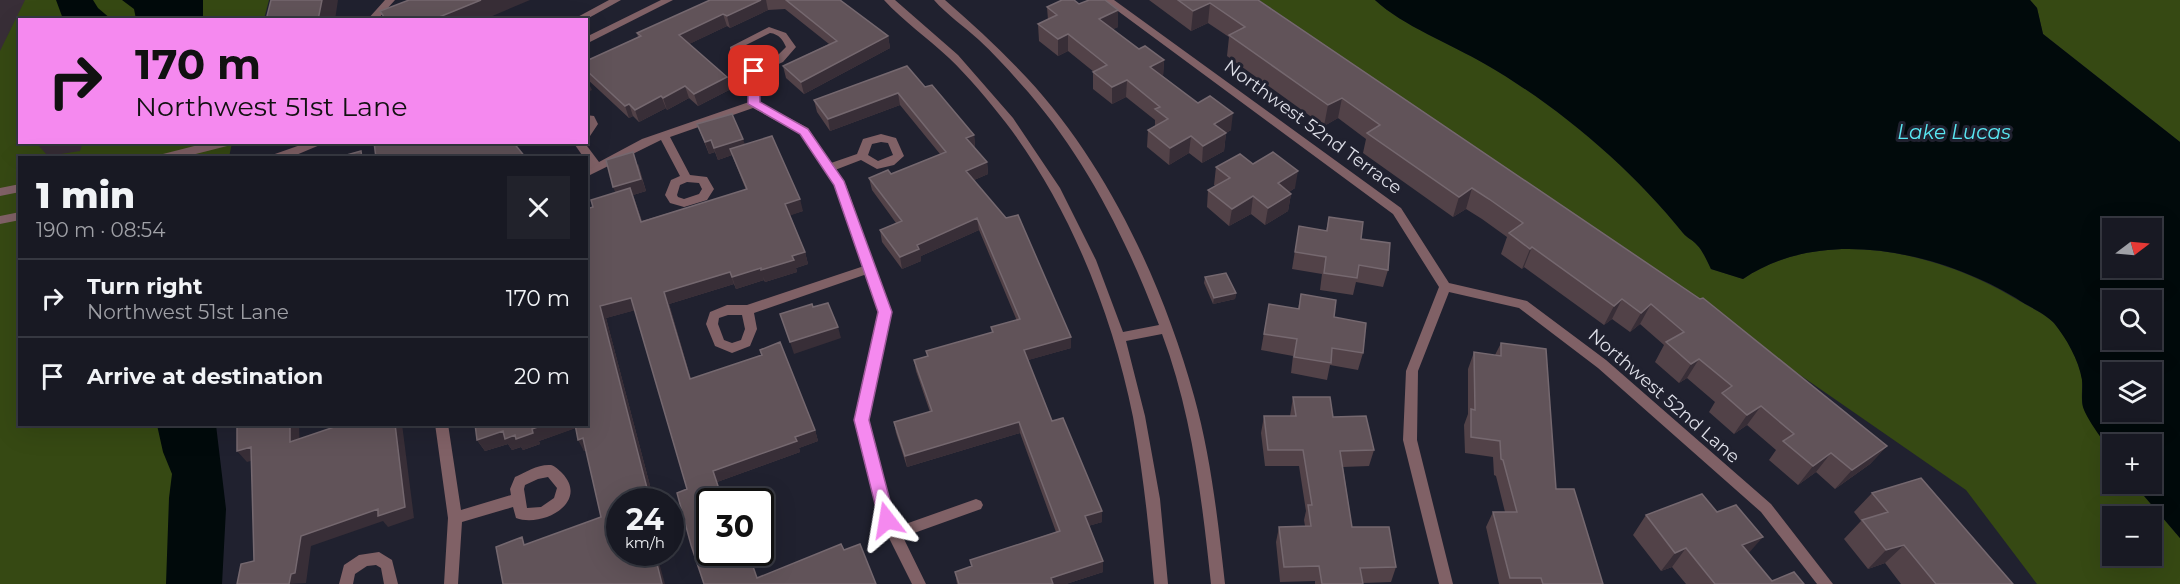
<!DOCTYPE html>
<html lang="en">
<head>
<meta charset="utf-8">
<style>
	:root { --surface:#181923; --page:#21222b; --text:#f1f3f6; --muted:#9fa0a6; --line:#363841 }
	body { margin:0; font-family:Montserrat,sans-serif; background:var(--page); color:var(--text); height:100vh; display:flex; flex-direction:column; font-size:22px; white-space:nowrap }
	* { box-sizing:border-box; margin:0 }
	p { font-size:20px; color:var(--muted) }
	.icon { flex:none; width:33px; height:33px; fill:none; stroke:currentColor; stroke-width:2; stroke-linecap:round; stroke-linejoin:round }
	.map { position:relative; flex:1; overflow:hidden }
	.sheet { position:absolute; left:18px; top:156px; width:570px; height:270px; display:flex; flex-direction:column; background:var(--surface); border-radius:0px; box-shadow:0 6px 24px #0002,0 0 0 2px var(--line) }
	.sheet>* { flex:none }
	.hud { position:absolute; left:18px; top:18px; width:570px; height:126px; border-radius:0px; box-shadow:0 6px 24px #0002,0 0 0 2px var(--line); background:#f589ef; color:#111; overflow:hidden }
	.needle { width:39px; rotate:74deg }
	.controls { position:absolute; left:2102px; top:218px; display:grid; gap:12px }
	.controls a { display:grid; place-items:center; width:60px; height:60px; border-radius:0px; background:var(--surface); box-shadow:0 6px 24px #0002,0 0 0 2px var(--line); font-size:30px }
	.speed { position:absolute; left:606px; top:488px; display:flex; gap:12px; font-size:30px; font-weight:700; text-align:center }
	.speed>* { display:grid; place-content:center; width:78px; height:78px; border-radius:50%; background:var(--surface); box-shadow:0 6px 24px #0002,0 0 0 2px var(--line); line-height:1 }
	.speed small { font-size:15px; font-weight:400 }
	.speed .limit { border:3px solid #111; border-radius:9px; background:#fff; color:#111 }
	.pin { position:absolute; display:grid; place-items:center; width:51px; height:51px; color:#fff; margin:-26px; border-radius:12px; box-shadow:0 3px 9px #0006 }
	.me { position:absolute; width:66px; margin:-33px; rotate:346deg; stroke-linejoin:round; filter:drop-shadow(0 0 4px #0008) }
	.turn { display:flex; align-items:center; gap:21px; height:126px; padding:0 18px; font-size:27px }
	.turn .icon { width:78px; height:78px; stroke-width:2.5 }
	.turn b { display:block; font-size:42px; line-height:51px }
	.round { display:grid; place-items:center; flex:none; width:63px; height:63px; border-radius:0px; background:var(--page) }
	.summary { display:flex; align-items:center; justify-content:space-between; height:102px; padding:0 18px }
	h1 { font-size:36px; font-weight:800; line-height:45px }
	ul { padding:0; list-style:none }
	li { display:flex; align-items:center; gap:18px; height:78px; padding:0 18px; border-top:2px solid var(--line) }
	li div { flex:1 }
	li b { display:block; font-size:22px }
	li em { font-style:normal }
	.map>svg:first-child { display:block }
</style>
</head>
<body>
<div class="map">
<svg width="2180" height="584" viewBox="0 0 2180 584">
	<rect width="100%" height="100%" fill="#20212f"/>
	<path fill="#364913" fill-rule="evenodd" d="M17,0H269L264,19L20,20V142L232,143L229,157L20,158V424L195,425L177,584H0V37Z
		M1259,0H1375C1403,26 1451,44 1485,64C1558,106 1631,168 1683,233C1687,238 1693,240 1697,245C1703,251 1707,261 1711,269L1743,279C1824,224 1941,253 2018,300C2029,307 2044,313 2053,322C2066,336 2078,359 2082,378C2083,388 2080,400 2084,409C2091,425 2110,440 2112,456C2113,464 2112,474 2112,483H2133L2180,538V584H2037L1966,490ZM2112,516H2151V555H2112Z
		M2030,0H2180V142L2043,34L2037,8Z"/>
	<path fill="#010a0b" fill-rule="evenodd" d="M56,0H93L98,8L111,19H63Z
		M122,0H203V19H136L134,9Z
		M1375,0H2030L2037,8L2043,34L2180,142V538L2133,483H2151V444H2112V454C2104,441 2087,420 2083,407C2081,399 2083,389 2082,380C2079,360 2066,338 2054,323C2045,313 2027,306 2016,298C1940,252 1822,225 1743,279L1711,269C1707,261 1703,251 1697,245C1693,240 1687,238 1683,233C1631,168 1558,106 1485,64C1451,44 1403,26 1375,0ZM2112,228H2151V267H2112ZM2112,300H2151V339H2112ZM2112,372H2151V411H2112Z
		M157,425H216L226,509L222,584H166L169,498L172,474L163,452Z"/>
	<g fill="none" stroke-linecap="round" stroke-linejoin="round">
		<path fill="#806166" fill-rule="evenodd" d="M385,0H395L377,20H367Z
			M1103,0H1114L1401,208L1449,283L1527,301L1606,360L1771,504L1833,584H1817L1761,512L1598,368L1519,308L1449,292L1418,371L1417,440L1453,584H1439L1403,440L1406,371L1439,287L1393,214Z
			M769,27L786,33L796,47L783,62L759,73V102L808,128L831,163L857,154L863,139L881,134L896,138L904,156L894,165L877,169L861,160L835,170L846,185L891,312L869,420L894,519L897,527L976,499L981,501L983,505L981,509L903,537L926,584H912L880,520L855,420L879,312L867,274L754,313L757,329L750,346L732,353L715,346L706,324L710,312L727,305H747L864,266L835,186L800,134L753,108L670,137L690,175L707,177L714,189L707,200L684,207L670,203L665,195L671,180L680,176L661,140L586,177V168L590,166L586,158H584L573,142H584L599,162L642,139L749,102V73C738,67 730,60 730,47ZM770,33C779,34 783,40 786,47L776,57L754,67L743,60L740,48ZM881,142L888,143L893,155L878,161L868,155L872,144ZM687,182L699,183L702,189L699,194L684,199L678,197L677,195L680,185ZM728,315H742L745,329L741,340L732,343L724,340L718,324L719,318Z
			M586,115L594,116L598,124L590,136H586Z
			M435,424H448L461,510L511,495L510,489L515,477C526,472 538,464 551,465C555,466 559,470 562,473C590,502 543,528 516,518L513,507L462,522L458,584H444L448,518ZM548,477L557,488L554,498L541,507L527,508L524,489L525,485L538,479Z
			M379,552L392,560L398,584H384L381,568L376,565L367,566L355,574L353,584H339L344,565L359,555Z"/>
		<path fill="#806166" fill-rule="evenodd" d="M609,0H621L585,20H572Z
			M661,0H673L586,44V37Z
			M884,0H895L958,55L1013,118L1060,188L1096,260L1123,332L1159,325C1126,238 1083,152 1020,83C1007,68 993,53 979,40C964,26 947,15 934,0H945C974,25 1001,50 1027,78C1107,164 1163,284 1194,396C1211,457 1218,521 1225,584H1211C1202,500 1192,414 1162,334L1126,341L1145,416L1160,499L1168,584H1154C1149,528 1143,472 1133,417C1112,313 1070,207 1006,123C990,102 967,75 949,58C928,38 903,21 884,0Z
			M210,142H232L231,145L180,158H158L159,155Z
			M309,142H327L289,158H271L272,155Z
			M20,184V192L0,196V188Z
			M20,212V220L0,224V216Z"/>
	</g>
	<path fill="#524248" d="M710,0H840L888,36L890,48L804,94L786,78L783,66L829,44L785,9L768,10L730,28L727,26L689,44L727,77L731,89L698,106L689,98L667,110L666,108L639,122L633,116L629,118L586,78V61L638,37L637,33Z
		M1149,0H1258L1887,446L1870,464L1835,489L1816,472L1798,485L1769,460L1776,450L1747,425L1734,434L1709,412L1715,402L1687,378L1679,383L1655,362L1664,345L1640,324L1630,332L1612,319L1604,325L1524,267L1522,269L1501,254L1507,237L1482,219L1466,209L1453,217L1363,153L1366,139L1338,118L1324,126L1227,56L1229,37L1208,23L1191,31Z
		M1079,4L1118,10V27L1113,29L1139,49L1164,60L1163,76L1231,130L1226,133L1224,151L1202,163L1189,153L1169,165L1147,147L1148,130L1155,126V120L1126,97L1112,104L1093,89V72H1094L1068,51L1058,56L1039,41L1038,24L1048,20L1047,7Z
		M925,87L974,135L975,147H974L987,162L988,174L974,180L1071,337V348L1028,360L1052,421L1102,511V522L1088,526L1103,572L1066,584H957L955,572L971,567L970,560L1056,532L1020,433L907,467L896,433L894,422L930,412L916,371L914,360L927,356L926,351L992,333L991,327L1017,321L979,230L921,256V261L902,269L882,242L880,230L896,223L872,190L869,178L891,174L940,154L900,105L830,131L817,112L814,100Z
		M697,124L745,144L803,211L790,215L805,252L808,264L796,268L797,272L765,282L764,280L736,289L734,284L669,304L691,379L761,355L760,350L815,430L818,441L799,448L800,452L717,482L710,501L758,578L844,550L876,584H704L687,489L635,310L606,318L654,501H620V552L527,544L601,517L586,451H584L575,428L539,441L540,444L523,450L521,447L512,450L508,444L485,451L477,440L586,424L593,207L616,193L638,164L646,191L633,195L642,221L746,190L732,155L718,160L715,152L709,154Z
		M1253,164L1295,188L1289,192L1291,194L1288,211L1265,225L1251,214L1229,226L1207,207L1208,190L1216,186L1214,185L1216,167Z
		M1329,217L1361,239L1388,270L1383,287L1356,282L1353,295L1320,290L1322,274L1292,269L1299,226L1326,231Z
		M1205,277L1236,293L1235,299L1213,304L1204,283Z
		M1301,294L1334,317L1363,353L1358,370L1330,365L1327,380L1291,373L1293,356L1261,350L1269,304L1298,309Z
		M1501,343L1556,489L1603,584H1499L1486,527L1493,512H1505L1496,476L1494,475L1493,457L1465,453L1464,425L1468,414V369L1474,352L1495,355Z
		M1293,397L1333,417L1374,450L1369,466L1343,467L1352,527L1396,567L1391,582L1363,583V584H1315V581L1280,582L1276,542L1279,527L1305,526L1304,520L1306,511L1299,466H1265L1261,433L1264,416H1290Z
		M1872,493L2013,584H1901L1885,563L1868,569L1844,539L1861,521L1854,512Z
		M1646,515L1749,553L1772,581L1804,584H1686L1672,567L1661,571L1633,535Z"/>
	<path fill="#382e37" d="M0,0H25L0,51Z
		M322,0H338L335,20H318Z
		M481,0H530L483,20H432Z
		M761,0H766L768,10L730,28L727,16Z
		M1210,3L1208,23L1191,31L1193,11Z
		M1118,10V27L1099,36V19Z
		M723,14L727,26L683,47L679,35Z
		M1068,34V51L1058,56V39Z
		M888,36L890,48L804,94L801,82Z
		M1164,60L1163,77L1150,67Z
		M727,77L731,89L698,106L694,94Z
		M586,78L592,90L586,93Z
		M1127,80L1126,97L1112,104V87Z
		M685,86L689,98L667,110L663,98Z
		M898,93L900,105L830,131L828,119Z
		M661,96L666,108L639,122L635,110Z
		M1342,98L1338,118L1324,126L1328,105Z
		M629,104L633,116L629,118L625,106Z
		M1233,113L1231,130L1212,141L1214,124Z
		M1226,133L1224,151L1202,163L1203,146Z
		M974,135L975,147L967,150L966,138Z
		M1191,136L1189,153L1169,165L1170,148Z
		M743,139L747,151L730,149L732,155L718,160L714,148Z
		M711,140L715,152L709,154L705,142Z
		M47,142H83L80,151L48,156L37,144Z
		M633,152L646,191L633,195L646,234L641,222L618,199L613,187Z
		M987,162L988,174L967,183L966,171Z
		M1298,171L1295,188L1275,201L1278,183Z
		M1472,188L1466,209L1453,217L1459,197Z
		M1291,194L1288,211L1265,225L1268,208Z
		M1253,196L1251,214L1229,226L1232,209Z
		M800,199L803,211L789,216L785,204Z
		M977,218L979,230L921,256V261L902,269L900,257L917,245Z
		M1532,247L1524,267L1522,269L1530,249Z
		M805,252L808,264L796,268L797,272L765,282L761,270L792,256Z
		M761,268L764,280L736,289L732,277Z
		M730,272L734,284L669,304L694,391L690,379L664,292Z
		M1236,293L1235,299L1213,304L1214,298Z
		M631,298L636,310L606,318L654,501H640L600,306Z
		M1622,299L1612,319L1604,325L1614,306Z
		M1651,304L1640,324L1630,332L1641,313Z
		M838,327L841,338L794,354L790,342Z
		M1071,337V348L1025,361L1024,350Z
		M1699,359L1687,378L1679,383L1691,364Z
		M1761,406L1747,425L1734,434L1747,415Z
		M1019,422L1020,433L907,467L905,456Z
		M290,424H299L300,453L290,442Z
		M395,424H402L414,518L388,527L383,521L311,546L306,583L289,584L291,574L301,536Z
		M546,424H578L579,427L539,441L540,444L523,450L521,447L512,450L508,444L485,451L477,440L503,431L515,435Z
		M815,430L818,441L799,448L800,452L717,482L724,501H723L713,471Z
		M583,438L589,450L584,451L578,440Z
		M1887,446L1870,464L1835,489L1852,470Z
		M251,447L261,458L247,462L237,451Z
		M1831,453L1816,472L1798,485L1813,466Z
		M1102,511V522L1085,527V516Z
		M1763,537L1747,555L1742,545Z
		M1904,545L1885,563L1868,569L1886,550Z
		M1686,548L1672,567L1661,571L1675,553Z
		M654,552H656L665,584H662Z
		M1103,561V572L1066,584H1051V578Z"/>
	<path fill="#615359" stroke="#75686f" stroke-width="1.5" d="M271,0H322L318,20H266Z
		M409,0H481L432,20H386L380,11Z
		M710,0H761L727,16L723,14L679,35L727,77L694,94L685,86L663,98L661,96L635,110L629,104L625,106L586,70V61L641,36L637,33Z
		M786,0H840L888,36L801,82L783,66L837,41Z
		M1062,0H1074L1079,4L1089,0H1105L1118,10L1099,19L1139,49L1145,46L1164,60L1150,67L1198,103L1210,96L1233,113L1214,124L1226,133L1203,146L1191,136L1170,148L1148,130L1168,119L1155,109L1160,107L1127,80L1112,87L1093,72L1107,65L1068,34L1058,39L1038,24L1057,15L1047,7Z
		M1178,0H1258L1700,299L1703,298L1887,446L1852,470L1831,453L1813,466L1783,441L1794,434L1761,406L1747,415L1722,393L1732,386L1699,359L1691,364L1666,342L1684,332L1651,304L1641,313L1622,299L1614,306L1532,247L1530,249L1509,233L1523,223L1489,199L1472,188L1459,197L1367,133L1380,125L1342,98L1328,105L1229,35L1245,27L1210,3L1193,11Z
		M907,66L925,87L932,85L974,135L966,138L987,162L966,171L1006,218L1018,215L1071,337L1024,350L1052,421L1063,418L1102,511L1085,516L1103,561L1051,578L1053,584H959L955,572L972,566L970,560L1060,531L1019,422L905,456L894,422L932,411L914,360L928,356L926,351L993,332L991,327L1020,319L977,218L917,245L919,249L900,257L880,230L902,221L869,178L888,170L891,174L946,152L898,93L828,119L814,100Z
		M732,114L743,139L714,148L711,140L705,142L697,124Z
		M772,136L800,199L785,204L805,252L792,256L794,260L761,270V268L732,277L730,272L664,292L690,379L762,355L760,350L780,342L815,430L795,437L797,441L713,471L723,501H710V552H748L757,578L841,544L844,550L860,544L876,584H704L691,545L677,493L687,489L631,298L600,306L648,492L638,495L640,501H620V552H654L662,584H503L496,547L522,537L524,545L601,517L583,438L578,440L575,424H586V209L593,207L591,200L630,188L641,222L747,189L730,149Z
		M374,142H513L526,158H376Z
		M361,151L362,158H336Z
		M633,152L641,179L613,187L606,160Z
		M1273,152L1298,171L1278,183L1291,194L1268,208L1253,196L1232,209L1208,190L1230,178L1216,167L1240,154L1253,164Z
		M1329,217L1363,222L1361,239L1390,243L1388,270L1359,265L1357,278L1324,273L1326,257L1295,252L1299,226L1327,231Z
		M1226,273L1236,293L1214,298L1205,277Z
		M1301,294L1336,300L1334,317L1366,323L1363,353L1332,348L1331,363L1294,357L1297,339L1264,334L1269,304L1299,309Z
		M828,303L838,327L790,342L780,314L812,304L813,307Z
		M1501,343L1546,349L1556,489H1574L1603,584H1543L1541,578H1510L1493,512H1517L1503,460L1501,459L1500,441L1471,437V409L1475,410L1474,352L1501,356Z
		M1293,397H1330L1333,417L1366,416L1374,450L1340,451L1352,527H1389L1396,567L1360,568L1363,584H1322L1319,566L1284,567L1279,527L1311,526L1308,505H1312L1303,450H1268L1264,416H1296Z
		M237,424H290V442L343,424H395L405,507L378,516V509L301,536L295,573L291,574L289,584H237L241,564L254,561L251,447L237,451Z
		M475,424H546L532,429L533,433L516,439L515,435L505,439L503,431L477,440Z
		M1921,478L2013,584H1936L1904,545L1886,550L1862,520L1888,512L1872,493Z
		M1702,494L1717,512L1736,505L1763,537L1742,545L1772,581L1794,572L1804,584H1715L1686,548L1675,553L1646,515Z"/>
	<path fill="#f589ef" stroke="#9f599b" stroke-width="1.5" d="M754,68L759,71L760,102L808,129L844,181L892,312L869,420L895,520L893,525L887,527L882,525L879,520L854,420L878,312L834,185L800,134L748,104V71Z"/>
	<g text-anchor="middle" stroke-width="6" stroke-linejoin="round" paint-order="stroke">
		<g font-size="18" fill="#dddee7" stroke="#20212f">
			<text transform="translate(1313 127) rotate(36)" y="6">Northwest 52nd Terrace</text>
			<text transform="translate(1664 396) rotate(41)" y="6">Northwest 52nd Lane</text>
		</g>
		<g font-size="20" font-style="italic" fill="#59e7f2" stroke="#20212f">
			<text x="1954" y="139">Lake Lucas</text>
		</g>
	</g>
</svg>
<div class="controls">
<a><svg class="needle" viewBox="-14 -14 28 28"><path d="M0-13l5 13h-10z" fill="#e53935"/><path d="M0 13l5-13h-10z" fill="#9fa0a6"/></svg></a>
<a><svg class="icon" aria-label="search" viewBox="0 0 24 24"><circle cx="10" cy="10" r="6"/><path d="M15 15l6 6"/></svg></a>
<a><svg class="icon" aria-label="layers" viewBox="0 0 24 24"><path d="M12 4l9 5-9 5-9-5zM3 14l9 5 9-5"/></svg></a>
<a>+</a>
<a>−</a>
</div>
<div class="speed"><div>24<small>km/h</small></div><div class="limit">30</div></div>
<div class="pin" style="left:754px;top:71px;background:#d93025"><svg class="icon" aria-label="arrive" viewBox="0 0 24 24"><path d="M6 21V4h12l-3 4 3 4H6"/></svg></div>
<svg class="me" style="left:887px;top:520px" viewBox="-20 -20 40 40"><path d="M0-17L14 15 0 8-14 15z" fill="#f589ef" stroke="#fff" stroke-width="4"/></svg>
<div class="hud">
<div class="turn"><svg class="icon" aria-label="right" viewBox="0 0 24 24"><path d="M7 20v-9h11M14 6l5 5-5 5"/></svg><div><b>170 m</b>Northwest 51st Lane</div></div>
</div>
<section class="sheet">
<div class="summary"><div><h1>1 min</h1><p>190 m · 08:54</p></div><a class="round"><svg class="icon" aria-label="close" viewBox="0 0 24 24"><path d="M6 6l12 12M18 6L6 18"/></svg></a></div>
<ul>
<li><svg class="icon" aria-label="right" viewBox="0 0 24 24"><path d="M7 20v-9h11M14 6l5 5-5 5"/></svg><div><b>Turn right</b><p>Northwest 51st Lane</p></div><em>170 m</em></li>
<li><svg class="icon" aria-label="arrive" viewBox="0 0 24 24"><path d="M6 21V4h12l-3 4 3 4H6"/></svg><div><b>Arrive at destination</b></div><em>20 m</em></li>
</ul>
</section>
</div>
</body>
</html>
